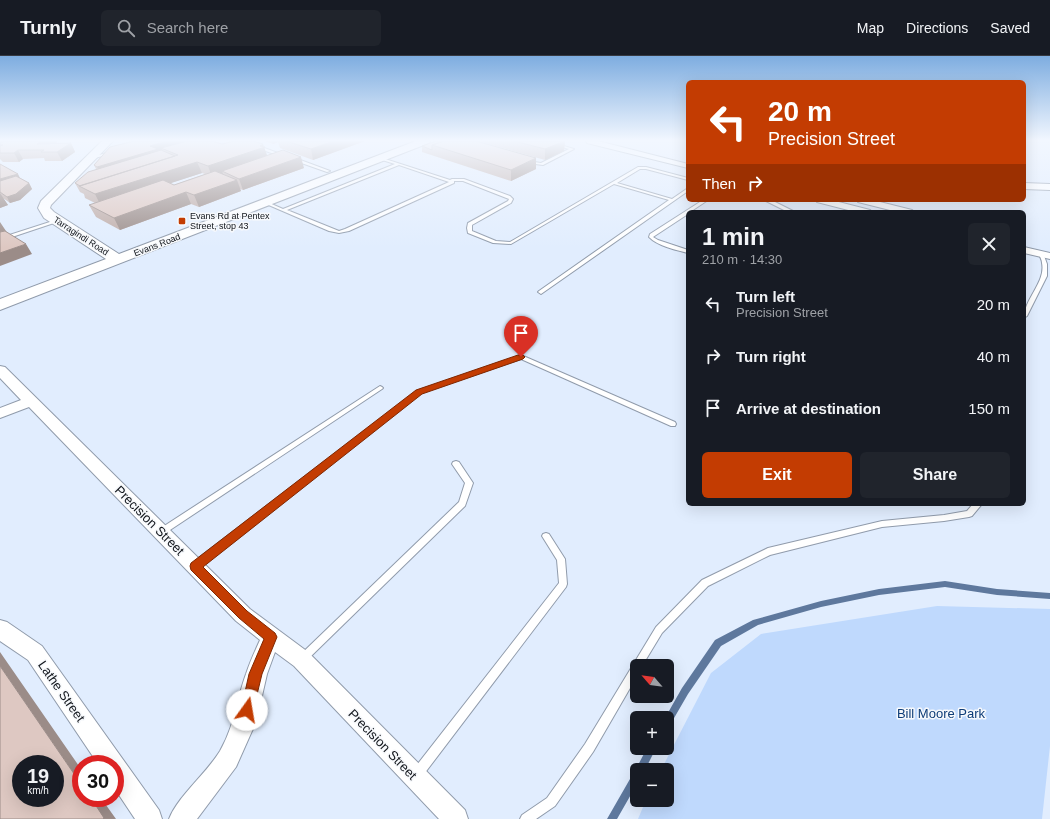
<!DOCTYPE html>
<html lang="en">
<head>
<meta charset="utf-8">
<style>
	:root { --surface:#171b24; --page:#20242c; --text:#f1f3f6; --muted:#9ea1a6; --line:#363941; --accent:#c33c02 }
	body { margin:0; font-family:Helvetica,sans-serif; background:var(--page); color:var(--text); height:100vh; display:flex; flex-direction:column; font-size:15px; white-space:nowrap }
	* { box-sizing:border-box; margin:0 }
	p { font-size:13px; color:var(--muted) }
	.icon { flex:none; width:22px; height:22px; fill:none; stroke:currentColor; stroke-width:2; stroke-linecap:round; stroke-linejoin:round }
	.map { position:relative; flex:1; overflow:hidden }
	.drawer { position:absolute; left:686px; top:154px; width:340px; height:296px; display:flex; flex-direction:column; background:var(--surface); border-radius:6px; box-shadow:0 4px 16px #0002 }
	.drawer>* { flex:none }
	.banner { position:absolute; left:686px; top:24px; width:340px; height:122px; border-radius:6px; box-shadow:0 4px 16px #0002; background:#c33c02; color:#fff; overflow:hidden }
	.needle { width:26px; rotate:298deg }
	.controls { position:absolute; left:630px; top:603px; display:grid; gap:8px }
	.controls a { display:grid; place-items:center; width:44px; height:44px; border-radius:6px; background:var(--surface); box-shadow:0 4px 16px #0002; font-size:20px }
	.speed { position:absolute; left:12px; top:699px; display:flex; gap:8px; font-size:20px; font-weight:700; text-align:center }
	.speed>* { display:grid; place-content:center; width:52px; height:52px; border-radius:50%; background:var(--surface); box-shadow:0 4px 16px #0002; line-height:1 }
	.speed small { font-size:10px; font-weight:400 }
	.speed .limit { border:6px solid #d22; background:#fff; color:#111 }
	.pin { position:absolute; display:grid; place-items:center; width:34px; height:34px; color:#fff; margin:-41px -17px; border-radius:50% 50% 50% 0; rotate:-45deg; box-shadow:0 0 4px #0007 }
	.pin .icon { rotate:45deg }
	.me { position:absolute; width:44px; margin:-22px; rotate:13deg; stroke-linejoin:round; filter:drop-shadow(0 0 3px #0008) }
	.turn { display:flex; align-items:center; gap:14px; height:84px; padding:0 16px; font-size:18px }
	.turn .icon { width:52px; height:52px; stroke-width:2.5 }
	.turn b { display:block; font-size:28px; line-height:34px }
	.then { display:flex; align-items:center; height:38px; padding:0 16px; background:#0003; gap:8px; font-size:15px }
	.round { display:grid; place-items:center; flex:none; width:42px; height:42px; border-radius:6px; background:var(--page) }
	.summary { display:flex; align-items:center; justify-content:space-between; height:68px; padding:0 16px }
	h1 { font-size:24px; font-weight:800; line-height:30px }
	.button { display:flex; gap:8px; margin-top:auto; padding:8px 16px }
	.button a { flex:1; height:46px; border-radius:6px; background:var(--accent); color:#fff; font-size:16px; font-weight:800; line-height:46px; text-align:center }
	.button a+a { background:var(--page); color:var(--text) }
	ul { padding:0; list-style:none }
	li { display:flex; align-items:center; gap:12px; height:52px; padding:0 16px }
	li div { flex:1 }
	li b { display:block; font-size:15px }
	li em { font-style:normal }
	header { display:flex; align-items:center; gap:24px; box-sizing:border-box; height:56px; padding:0 20px; background:var(--surface); border-bottom:1px solid var(--line) }
	header strong { font-size:19px }
	nav { display:flex; gap:22px; margin-inline-start:auto; font-size:14px }
	.search { width:280px; height:36px; background:var(--page); display:flex; align-items:center; gap:10px; box-sizing:border-box; padding:0 14px; border-radius:6px; color:var(--muted); font-size:15px }
	.map>svg:first-child { display:block }
</style>
</head>
<body>
<header>
<strong>Turnly</strong>
<div class="search"><svg class="icon" aria-label="search" viewBox="0 0 24 24"><circle cx="10" cy="10" r="6"/><path d="M15 15l6 6"/></svg>Search here</div>
<nav><a>Map</a><a>Directions</a><a>Saved</a></nav>
</header>
<div class="map">
<svg width="1050" height="763" viewBox="0 0 1050 763">
	<rect width="100%" height="100%" fill="#e1edfe"/>
	<path fill="#bfd9fd" d="M937,550L1050,553V690L1042,763H638L646,744H667V714H661L711,617L761,578Z"/>
	<g fill="none" stroke-linecap="round" stroke-linejoin="round">
		<path fill="#5e789d" fill-rule="evenodd" d="M945,525L997,533L1050,537V543L997,539L945,531L879,539L821,551L758,569L721,590L688,638L670,669L667,670V662H665L682,632L715,584L753,564L821,545L879,533Z
			M647,692H656L645,714H637V728L617,763H607L634,716L636,715L637,711Z"/>
		<g stroke="#909bab" stroke-width="2">
			<path id="lane" d="M542,85H547L574,93L543,109L527,107V105H528L541,107L569,93Z
				M257,90H259L286,100L283,101L257,92Z
				M113,95L114,97L91,103L89,102Z
				M379,101L450,124L452,123H464L510,140L513,143L511,147L472,169V175L496,185L510,186L638,111H646L688,122V124L646,113H640L617,127L672,143L688,132V135L541,238L538,236L539,235L669,144L614,128L511,188L493,187L468,177L467,172L468,167L508,145L509,143L463,125H454V127L349,175L339,177L329,175L264,147L267,146L283,153L395,108L379,103ZM399,109L449,126L345,173L339,175L287,154Z
				M293,102H295L330,115L327,116L293,104Z
				M703,144H708L690,156H688V158L653,181L658,184L688,194V197C676,194 658,190 649,181L650,178Z
				M764,144H771L795,156H788Z
				M56,164L60,165L0,185V182Z
				M1039,197H1043L1047,208V220L1027,260L1024,262C1024,243 1046,226 1042,207C1042,204 1040,201 1039,198Z
				M521,299L675,366L676,368L675,370H671L521,303L421,337L198,513L195,514L192,513L191,510L192,507L417,335Z
				M380,330L382,331L383,332L382,333L164,478L161,479L158,478L157,476L158,474Z
				M456,405L459,406L473,427L465,450L305,606L302,608L299,606L297,603L299,600L459,446L465,427L452,408L453,406Z
				M973,448H982L972,460L969,461L944,465L882,471L770,499L708,530L662,577L642,610H637V620L593,696L555,750L536,763H520L522,759L547,742L585,688L656,571L702,524L768,492L882,465L944,459L967,455Z
				M546,477L549,478L565,503L567,528L566,531L421,722L417,724L413,722L411,718L413,714L559,527L557,504L542,480L543,478Z"/>
		</g>
		<g stroke="#909bab" stroke-width="2">
			<path id="street" d="M586,85H598L688,108V112L587,87Z
				M1024,127L1050,128V134L1024,133Z
				M816,144H831L870,154L872,156H856L817,146Z
				M857,144H872L912,154L914,156H898L858,146Z
				M1024,191L1050,197V203L1024,197Z
				M0,310L5,311L250,553L308,596L465,754L468,763H439L294,610L275,596L267,618L256,666L236,711L197,763H169C178,740 206,718 220,695C235,669 236,645 246,618C250,606 255,595 260,584L236,565L29,351L0,362V352L21,344L0,322Z
				M0,564L7,566L42,590L159,754L162,763H135L115,733V708H98L28,604L0,585Z"/>
		</g>
		<g stroke="#909bab" stroke-width="2">
			<path id="secondary" d="M102,85H113L51,149L50,152L54,156L119,198L416,85H430L429,87L0,254V243L106,203L44,162L38,152L41,145Z"/>
		</g>
		<use href="#lane" fill="#fff" fill-rule="evenodd"/>
		<use href="#street" fill="#fff" fill-rule="evenodd"/>
		<use href="#secondary" fill="#fff" fill-rule="evenodd"/>
	</g>
	<path fill="#bfaca7" fill-rule="evenodd" d="M0,85H56L57,86L55,88L71,87L75,96L62,105H45L44,102L23,103L19,106H3L0,103Z
		M264,85H365L313,104L280,92L278,86L273,88Z
		M436,85L536,113L511,125L422,96V90Z
		M478,85H565L564,95L545,104Z
		M222,88L264,91L267,100L304,112L243,134L240,133L241,135L199,151L191,148L120,174L96,161L89,149L95,147L85,142L84,138L80,136L75,127L96,113L94,109L110,91ZM202,117L205,118L174,129L170,127Z
		M0,108L20,122L29,127L32,133L20,144L10,147L3,142L8,149L0,152Z"/>
	<path fill="#9b8c88" d="M40,85H56L57,86L44,94L37,88Z
		M167,85H198L161,92L163,95L102,119L97,111L150,90Z
		M272,85H278V86L273,88Z
		M334,85H365L313,104L311,93Z
		M565,85L564,95L545,104V93Z
		M71,87L75,96L62,105L57,96Z
		M263,88L268,102L222,115L223,118L212,121L208,110Z
		M18,94L23,103L19,106L14,97Z
		M301,101L304,112L243,134L239,123Z
		M536,102V113L511,125V114Z
		M197,106L202,117L101,150L95,138Z
		M18,118L21,124L0,130V123Z
		M237,124L241,135L199,151L194,139Z
		M29,127L32,133L20,144L10,147L7,141Z
		M186,136L191,148L120,174L114,162Z
		M0,137L8,149L0,152Z
		M0,166L8,178L0,181Z
		M26,188L32,198L0,210V197Z
		M0,596L81,713V728L0,610Z
		M91,742H101L116,763H103Z"/>
	<path fill="#dec8c2" stroke="#9b8c88" fill-rule="evenodd" d="M4,85H42L37,88L71,87L57,96H41L44,94H18L14,97H0V90L3,89H0V87Z
		M134,85H167L150,90L158,93L97,111L94,109L110,91Z
		M187,85H212L222,88L235,85H253L263,88L260,90L265,91L208,110L197,106L95,138L79,130L178,99L161,92Z
		M286,85H334L311,93Z
		M436,85H444L432,89V94L422,90Z
		M444,85H476L536,102L511,114L432,89Z
		M514,85H565L545,93Z
		M161,94L175,100L80,130L75,127L88,116Z
		M283,94L301,101L239,123L222,115Z
		M0,108L18,118L0,123Z
		M215,115L237,124L194,139L186,136L114,162L89,149L163,124L174,129Z
		M16,120L29,127L16,138L7,141L0,136V125Z
		M5,175L26,188L0,197V176Z
		M0,610L81,728V742H91L104,762L103,763H0ZM21,708H55V742H21Z"/>
	<linearGradient id="sky" x2="0" y2="1"><stop stop-color="#7eade0"/><stop offset="0.44" stop-color="#f2f7ff"/><stop offset="1" stop-color="#f2f7ff" stop-opacity="0"/></linearGradient>
	<rect width="1050" height="192" fill="url(#sky)"/>
	<path fill="#c33c02" stroke="#7f2701" d="M518,299H523L525,301L523,303L422,338L203,511L247,555L275,577L277,581L262,618L252,659L247,661L243,659L241,654L249,618L264,583L239,562L191,514L190,510L191,507L416,334Z"/>
	<rect fill="#c33c02" stroke="#f7f9fc" stroke-width="1.5" x="178" y="161" width="8" height="8" rx="2"/>
	<g text-anchor="middle" stroke-width="3" stroke-linejoin="round" paint-order="stroke">
		<g font-size="9" fill="#11151b" stroke="#f7f9fc" text-anchor="start">
			<text x="190" y="163">Evans Rd at Pentex<tspan x="190" dy="10">Street, stop 43</tspan></text>
		</g>
		<g font-size="9" fill="#11151b" stroke="#f7f9fc">
			<text transform="translate(81 180) rotate(33)" y="3">Tarragindi Road</text>
			<text transform="translate(157 189) rotate(-21)" y="3">Evans Road</text>
		</g>
		<g font-size="13" fill="#11151b" stroke="#f7f9fc">
			<text transform="translate(150 464) rotate(45)" y="5">Precision Street</text>
			<text transform="translate(62 635) rotate(55)" y="5">Lathe Street</text>
			<text transform="translate(383 688) rotate(46)" y="5">Precision Street</text>
		</g>
		<g font-size="13" fill="#0e3d78" stroke="#f7f9fc">
			<text x="941" y="662">Bill Moore Park</text>
		</g>
	</g>
</svg>
<div class="controls">
<a><svg class="needle" viewBox="-14 -14 28 28"><path d="M0-13l5 13h-10z" fill="#e53935"/><path d="M0 13l5-13h-10z" fill="#9ea1a6"/></svg></a>
<a>+</a>
<a>−</a>
</div>
<div class="speed"><div>19<small>km/h</small></div><div class="limit">30</div></div>
<div class="pin" style="left:521px;top:301px;background:#d93025"><svg class="icon" aria-label="arrive" viewBox="0 0 24 24"><path d="M6 21V4h12l-3 4 3 4H6"/></svg></div>
<svg class="me" style="left:247px;top:654px" viewBox="-20 -20 40 40"><circle r="19" fill="#fff"/><path d="M0-13L10 11 0 6-10 11z" fill="#c33c02"/></svg>
<div class="banner">
<div class="turn"><svg class="icon" aria-label="left" viewBox="0 0 24 24"><path d="M17 20v-9H6M10 6l-5 5 5 5"/></svg><div><b>20 m</b>Precision Street</div></div>
<div class="then">Then<svg class="icon" aria-label="right" viewBox="0 0 24 24"><path d="M7 20v-9h11M14 6l5 5-5 5"/></svg></div>
</div>
<section class="drawer">
<div class="summary"><div><h1>1 min</h1><p>210 m · 14:30</p></div><a class="round"><svg class="icon" aria-label="close" viewBox="0 0 24 24"><path d="M6 6l12 12M18 6L6 18"/></svg></a></div>
<ul>
<li><svg class="icon" aria-label="left" viewBox="0 0 24 24"><path d="M17 20v-9H6M10 6l-5 5 5 5"/></svg><div><b>Turn left</b><p>Precision Street</p></div><em>20 m</em></li>
<li><svg class="icon" aria-label="right" viewBox="0 0 24 24"><path d="M7 20v-9h11M14 6l5 5-5 5"/></svg><div><b>Turn right</b></div><em>40 m</em></li>
<li><svg class="icon" aria-label="arrive" viewBox="0 0 24 24"><path d="M6 21V4h12l-3 4 3 4H6"/></svg><div><b>Arrive at destination</b></div><em>150 m</em></li>
</ul>
<div class="button"><a>Exit</a><a>Share</a></div>
</section>
</div>
</body>
</html>
